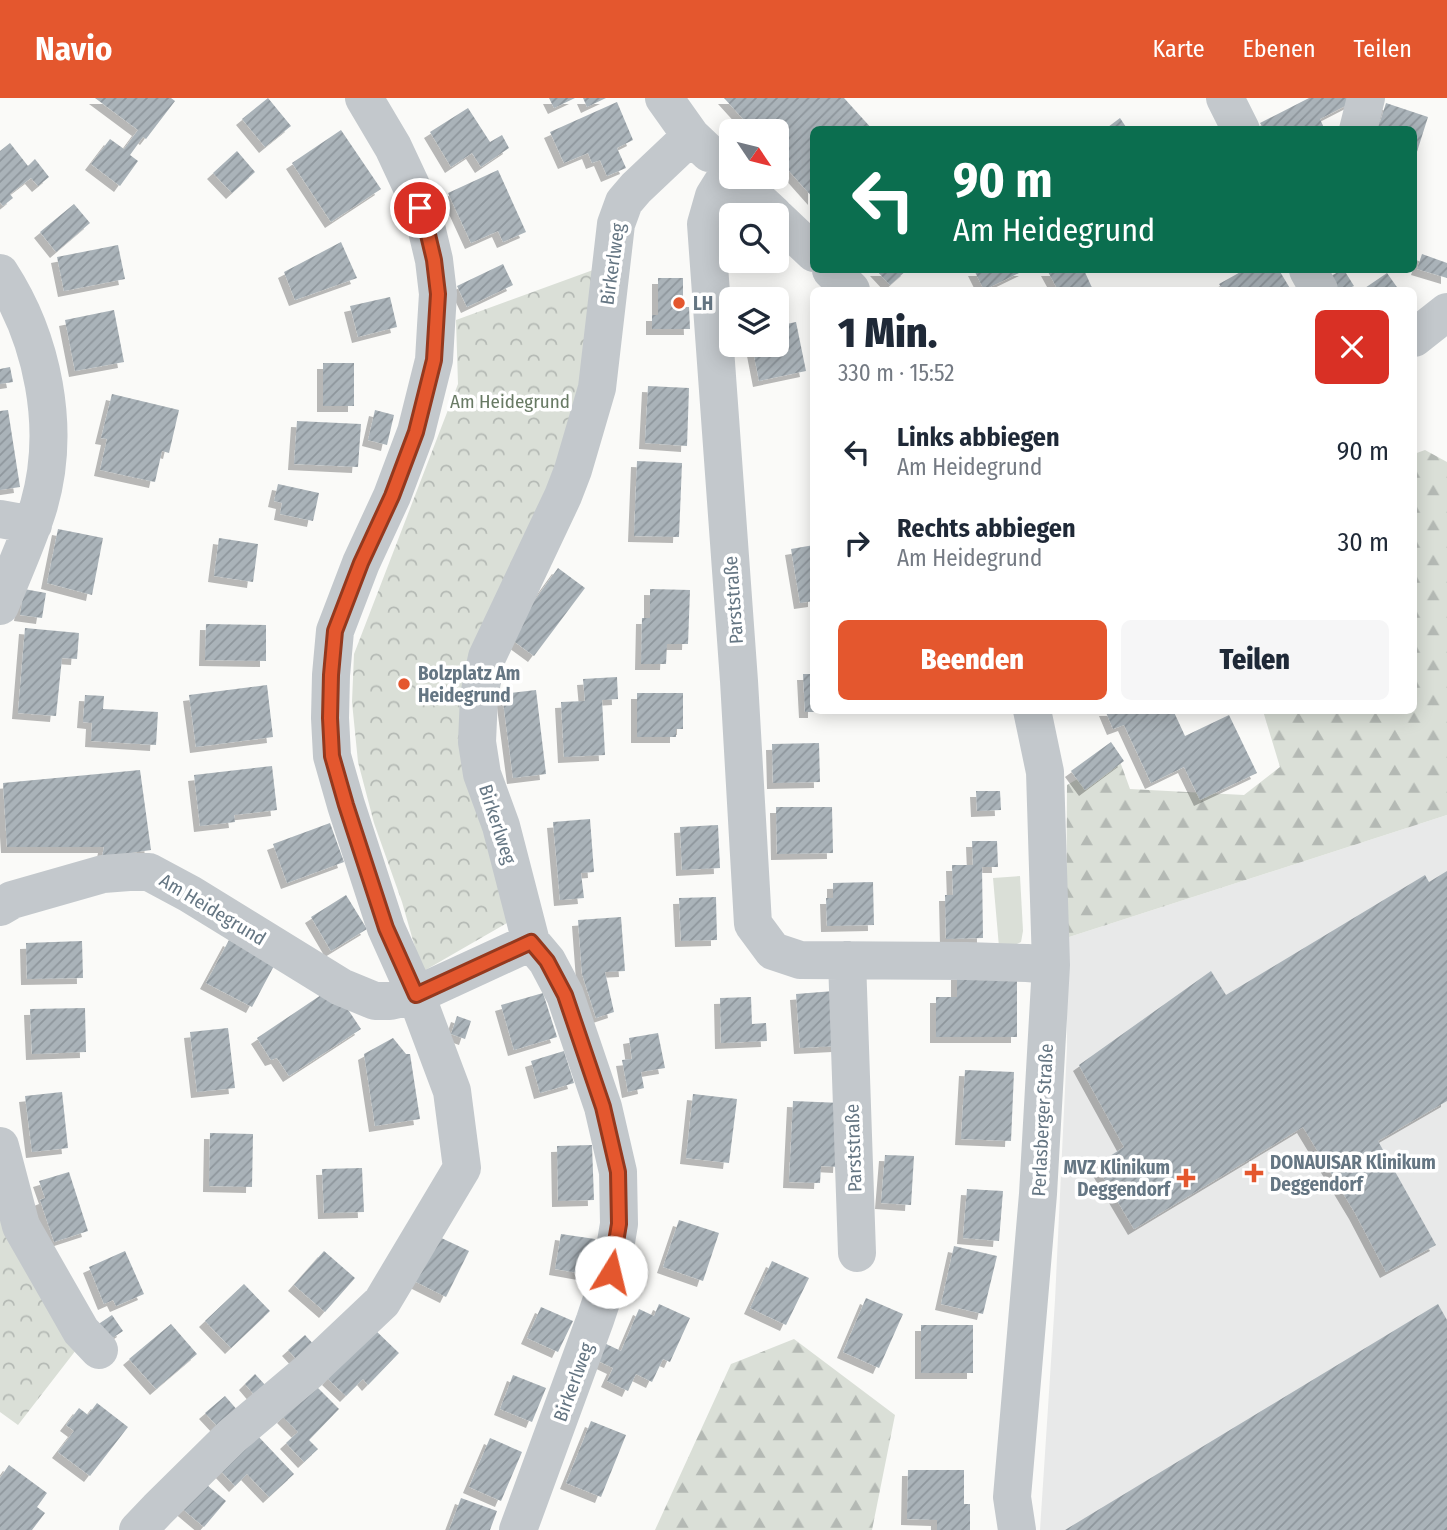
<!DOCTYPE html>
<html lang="de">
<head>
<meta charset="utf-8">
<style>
	:root { --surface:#fff; --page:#f6f6f7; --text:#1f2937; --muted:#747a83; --accent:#e4572e }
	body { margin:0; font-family:"Fira Sans Condensed",sans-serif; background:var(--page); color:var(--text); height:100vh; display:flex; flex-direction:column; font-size:26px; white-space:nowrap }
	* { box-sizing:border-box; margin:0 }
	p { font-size:23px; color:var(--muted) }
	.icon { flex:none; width:38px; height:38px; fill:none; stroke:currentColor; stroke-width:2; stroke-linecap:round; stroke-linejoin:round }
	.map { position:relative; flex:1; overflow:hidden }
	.sheet { position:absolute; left:810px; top:189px; width:607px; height:427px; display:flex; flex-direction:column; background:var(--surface); border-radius:10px; box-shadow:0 4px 18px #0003 }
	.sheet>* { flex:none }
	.hud { position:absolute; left:810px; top:28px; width:607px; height:147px; border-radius:10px; box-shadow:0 4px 18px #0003; background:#0b6e4f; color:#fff; overflow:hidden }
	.needle { width:46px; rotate:125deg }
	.fabs { position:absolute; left:719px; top:21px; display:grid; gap:14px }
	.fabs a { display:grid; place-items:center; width:70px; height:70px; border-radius:10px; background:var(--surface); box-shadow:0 4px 18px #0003; font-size:35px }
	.pin { position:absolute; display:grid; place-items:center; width:60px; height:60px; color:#fff; margin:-30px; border:4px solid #fff; border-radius:50%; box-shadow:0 2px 7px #0007 }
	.me { position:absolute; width:77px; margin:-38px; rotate:9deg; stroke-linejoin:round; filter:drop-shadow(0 0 5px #0008) }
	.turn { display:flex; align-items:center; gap:24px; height:147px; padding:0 28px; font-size:32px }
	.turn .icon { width:91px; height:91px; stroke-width:2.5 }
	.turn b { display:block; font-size:49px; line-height:60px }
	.round { display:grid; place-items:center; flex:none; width:74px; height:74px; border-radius:10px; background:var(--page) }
	.overview { display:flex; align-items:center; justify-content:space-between; height:119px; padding:0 28px }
	h1 { font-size:42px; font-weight:800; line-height:52px }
	.primary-button { display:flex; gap:14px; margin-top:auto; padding:14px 28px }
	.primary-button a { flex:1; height:80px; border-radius:10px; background:var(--accent); color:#fff; font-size:28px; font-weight:800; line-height:80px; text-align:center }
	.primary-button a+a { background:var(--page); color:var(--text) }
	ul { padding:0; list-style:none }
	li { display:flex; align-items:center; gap:21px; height:91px; padding:0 28px }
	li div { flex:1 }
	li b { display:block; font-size:26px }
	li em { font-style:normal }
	header { display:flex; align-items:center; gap:42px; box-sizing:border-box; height:98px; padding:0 35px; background:var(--accent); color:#fff }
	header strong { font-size:33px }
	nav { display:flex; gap:38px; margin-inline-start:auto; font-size:24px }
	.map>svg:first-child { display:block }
</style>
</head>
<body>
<header>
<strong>Navio</strong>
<nav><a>Karte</a><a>Ebenen</a><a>Teilen</a></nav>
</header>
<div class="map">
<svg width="1447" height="1432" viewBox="0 0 1447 1432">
	<defs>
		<pattern id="forest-firs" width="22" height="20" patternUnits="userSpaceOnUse" patternTransform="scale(1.75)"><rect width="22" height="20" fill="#dadfd7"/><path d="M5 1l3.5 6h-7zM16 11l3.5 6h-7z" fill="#b4b9b4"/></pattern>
		<pattern id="park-crowns" width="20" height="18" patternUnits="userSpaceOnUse" patternTransform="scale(1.75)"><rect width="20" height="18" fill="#dadfd7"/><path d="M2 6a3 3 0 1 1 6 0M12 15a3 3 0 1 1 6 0" fill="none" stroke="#b4b9b4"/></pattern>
		<pattern id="building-hatch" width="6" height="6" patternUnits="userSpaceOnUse" patternTransform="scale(1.75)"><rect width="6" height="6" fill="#aab3b9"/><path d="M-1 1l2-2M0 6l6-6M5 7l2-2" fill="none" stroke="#8e969c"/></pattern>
		<filter id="shadow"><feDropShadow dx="-6" dy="6" stdDeviation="0" flood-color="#0004"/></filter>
	</defs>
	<rect width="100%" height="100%" fill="#fafaf8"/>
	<path fill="#e8e9e9" d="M1447,717V1432H1040L1055,1202L1067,949L1066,840Z"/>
	<path fill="#dadfd7" d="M1020,778L1023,833L1021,844L1013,848L999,849L993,780Z"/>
	<path fill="url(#forest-firs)" d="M1425,352L1447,364V717L1066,840L1067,687L1118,658L1130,691L1244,697L1280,669L1263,613L1414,612V356Z
		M794,1241L895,1317L872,1432H655L731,1266Z"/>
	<path fill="url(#park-crowns)" d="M604,168L591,279L481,558L514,821L422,874L402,804L374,725L358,664L352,604L354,556L458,286L456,222Z
		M0,1101L76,1252L18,1327L0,1314Z"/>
	<path fill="url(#building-hatch)" filter="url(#shadow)" d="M95,0H171L175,3L146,41L143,39L130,57L138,63L120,88L91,66L110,41L124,51L138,32Z
		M268,0L291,28L265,49L242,21Z
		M549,0H575L554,10Z
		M583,0H606L587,9Z
		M724,0H844L873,32H814V101L781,64L777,68V33H754Z
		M1309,0H1352L1351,5L1320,21L1325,32H1264L1260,25Z
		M617,4L633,42L617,50L626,70L607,78L600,62L592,65L588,55L564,65L550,34Z
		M1386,5L1428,19L1415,60L1414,32H1373L1376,22L1380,24Z
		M468,10L490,44L502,37L509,50L481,69L472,55L451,69L430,34Z
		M1120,20L1128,32H1104Z
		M341,32L381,91L331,124L292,65Z
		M10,45L28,68L35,61L49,79L38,88L31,80L10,96L13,100L3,108L0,104V53Z
		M237,53L255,74L232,95L213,75Z
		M498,72L526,134L503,144L498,133L471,145L448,95Z
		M74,106L90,125L56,154L40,134Z
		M341,144L357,180L295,202L284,174Z
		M118,147L125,181L64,193L57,159Z
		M1422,156L1447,165V180L1417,171Z
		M503,166L513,187L467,209L457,188Z
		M876,172H907L890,187Z
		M974,172H1025L984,192Z
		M1047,172H1084L1093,192H1058Z
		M1244,172H1279L1291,192H1223L1219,186Z
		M1342,172H1344L1354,188L1345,192H1334L1327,180Z
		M1387,175L1399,192H1362Z
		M658,180H683V209H689L690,231H652V217H658Z
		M390,199L397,229L358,239L350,208Z
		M114,212L124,264L75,273L65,222Z
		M796,224L806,273L759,283L752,247H777V228Z
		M323,265H354V308H323Z
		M10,269L13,284L0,286V271Z
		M648,288L689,290L687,348L645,345Z
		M112,296L179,312L169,355L162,353L155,384L100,372L107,341L101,340Z
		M8,312L20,389L0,392V313Z
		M375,312L394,317L387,347L368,342Z
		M297,323L361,326L358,369L294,366Z
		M637,363L682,365L679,439L634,438Z
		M278,386L319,395L313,423L280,416L282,405L274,403Z
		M58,431L103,440L92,497L47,485Z
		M219,440L258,446L253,484L214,478Z
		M814,447V503L800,505L791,451Z
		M558,470L585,490L534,558L508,539Z
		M24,491L46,495L42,520L20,517Z
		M650,491L690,492L688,546H667L666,566H641L642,520H650Z
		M206,526L266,527V563L205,562Z
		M25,530L79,535L77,561L62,560L56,618L18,615Z
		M803,576H814V614H805Z
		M617,579L618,601L602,602L605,657L564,659L561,604L585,603L583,581Z
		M267,587L273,639L196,649L189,597Z
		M536,592L546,676L513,680L502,596Z
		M637,595H683V631H676V639H637Z
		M85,597L104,598L103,611L158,614L156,647L91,643L92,625L83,624Z
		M1105,612H1173L1185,638L1229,617L1257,675L1200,702L1184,669L1151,685L1124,627L1113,631Z
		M1111,644L1124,663L1085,692L1071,673Z
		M819,645L820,684L773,685L772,646Z
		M272,668L277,712L234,717L235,724L200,728L194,677Z
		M140,672L151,752L102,759L104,749H7L3,685Z
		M976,693H1000L1001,712L977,713Z
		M776,709H832L833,755L777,756Z
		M590,721L594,774L581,775L584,800L560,802L553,724Z
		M330,725L344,764L287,785L273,746Z
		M718,727L720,770L682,772L680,729Z
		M972,743H997L998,769H982L983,840L946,841L945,797H953L952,767H973Z
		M1447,773V1003L1378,1043L1436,1147L1386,1174L1355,1115L1303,1029L1134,1131L1096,1067L1124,1049L1079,967L1211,873L1226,897L1425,777L1429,784Z
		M873,784L874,827L827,828L826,800H833V785Z
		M346,797L367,831L331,853L311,819Z
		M716,799L717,842L681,843L679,800Z
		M621,819L625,873L605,874L614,914L596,920L582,876L578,822Z
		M229,842L275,866L252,909L206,885Z
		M82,843L83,880L27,881L26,845Z
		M957,876H1017V939H936V899H957Z
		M333,889L361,931L289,978L277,960L271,962L257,940Z
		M834,893L838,948L800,950L796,896Z
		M543,895L557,939L514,952L501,907Z
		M751,899L752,926L766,925L767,943L721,945L720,900Z
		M85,910L86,954L32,956L30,911Z
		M457,918L471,923L465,941L451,936Z
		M228,930L235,990L197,994L190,934Z
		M658,935L665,970L641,974L644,990L628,994L622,962L632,961L629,940Z
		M393,940L406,956H410L420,1021L375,1028L364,956Z
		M564,953L574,985L540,995L531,963Z
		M965,972L1014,974L1011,1043L961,1041Z
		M62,994L68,1050L32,1054L25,998Z
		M693,996L737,1001L729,1065L686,1060Z
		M793,1003L842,1005L839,1069L821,1068L820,1085L789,1084Z
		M210,1035L253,1036L252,1089L209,1088Z
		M592,1047L594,1102L558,1103L557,1048Z
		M885,1057L914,1058L911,1107L881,1105Z
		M362,1070L364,1114L324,1115L322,1071Z
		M69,1074L88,1133L54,1144L40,1102L45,1100L39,1083Z
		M967,1091L1003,1093L999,1143L963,1140Z
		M679,1122L719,1135L703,1183L663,1169Z
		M561,1136L595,1141L589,1177L555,1171Z
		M435,1137L469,1153L446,1199L412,1182Z
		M954,1148L997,1158L983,1216L941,1206Z
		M125,1153L144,1196L116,1208L113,1202L104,1206L89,1169Z
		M324,1153L355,1180L325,1214L294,1187Z
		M772,1163L809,1180L786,1227L750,1210Z
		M244,1186L270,1213L231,1250L205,1223Z
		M866,1200L903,1216L879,1270L843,1254Z
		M659,1206L690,1220L670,1264L663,1261L652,1284L636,1276L628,1293L607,1283L613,1270L594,1261L602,1244L621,1253L639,1211L654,1218Z
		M1438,1206L1447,1222V1432H1065Z
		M541,1209L573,1223L558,1254L527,1240Z
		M112,1217L123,1233L105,1245L94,1229Z
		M171,1226L197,1256L156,1291L129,1261Z
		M921,1227H973V1275H921Z
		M373,1230L399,1255L368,1287L363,1281L346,1298L328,1281Z
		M305,1237L316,1249L299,1264L288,1252Z
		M255,1276L267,1289L256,1299L245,1286Z
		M513,1277L546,1290L532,1324L500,1311Z
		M315,1287L339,1311L309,1342L318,1351L304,1364L286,1345L298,1334L283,1319Z
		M225,1298L239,1314L219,1330L205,1315Z
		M97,1305L128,1329L90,1378L58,1354L74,1333L66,1327L79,1310L88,1317Z
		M591,1323L626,1337L601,1399L566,1385Z
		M256,1336L294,1376L269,1399L247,1376L235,1388L219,1371Z
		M490,1340L522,1354L501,1403L469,1389Z
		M9,1367L47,1395L37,1409L45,1415L32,1432H0V1380Z
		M908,1372H964V1406H970V1432H937V1422L907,1421Z
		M201,1382L226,1403L204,1429L179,1408Z
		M461,1400L497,1413L490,1432H449Z"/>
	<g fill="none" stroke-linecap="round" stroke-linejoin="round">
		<path stroke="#c3c8cc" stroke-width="38" d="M664,0L691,38L709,55
			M1225,0L1241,32
			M1358,32L1366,0
			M729,74L714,98L706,126L739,583L753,826L773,853L800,862L966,863L1027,865L1051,867
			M733,79L774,117
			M777,120L814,155
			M831,172L851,192
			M1308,172L1319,192
			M0,175C43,241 61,330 39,407C29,441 13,474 0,508
			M1414,240L1447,214
			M0,421L33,427
			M0,809L12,802L103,776L129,774H149L190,796L341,889L375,903H390L416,897L386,830L346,707L332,658L330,620L331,577L335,533L361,465L392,398L416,334L434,262L436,228L438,196L434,162L425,124L415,96L393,49L364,0
			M847,862L857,1155
			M0,1048L21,1128L81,1233L99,1252
			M138,1432L158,1411L232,1338L308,1274L382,1204L462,1070L452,993L416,897L531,844
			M518,1432L595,1222L611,1174L619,1126L618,1074L603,1009L565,897L547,863L531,844L501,728L482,676L477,644L479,598L487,559L563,398L573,372L597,290L616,126L624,104L636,90L691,38
			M1017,1432L1012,1399L1038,1096L1051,867L1045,674L1032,612"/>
	</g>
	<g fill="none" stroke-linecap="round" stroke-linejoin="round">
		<g stroke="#94391e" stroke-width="18">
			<path id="route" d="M420,110L425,124L434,162L438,196L434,262L416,334L392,398L361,465L335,533L331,577L330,620L332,658L346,707L386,830L416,897L531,844L547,863L565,897L603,1009L618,1074L619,1126L611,1174"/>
		</g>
		<use href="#route" stroke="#e4572e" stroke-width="12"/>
	</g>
	<g fill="#e4572e" stroke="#fff" stroke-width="2.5">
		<circle cx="679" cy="205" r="7"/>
		<circle cx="404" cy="586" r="7"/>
		<path d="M1250.5 1064.5h7v7h7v7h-7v7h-7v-7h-7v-7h7z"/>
		<path d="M1182.5 1069.5h7v7h7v7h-7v7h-7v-7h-7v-7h7z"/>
	</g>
	<g text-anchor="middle" stroke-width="7" stroke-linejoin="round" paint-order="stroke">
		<g font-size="19" fill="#657683" stroke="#fff">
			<text transform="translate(612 166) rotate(-82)" y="7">Birkerlweg</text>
			<text transform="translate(733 502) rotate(-94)" y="7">Parststraße</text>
			<text transform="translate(498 726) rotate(72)" y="7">Birkerlweg</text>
			<text transform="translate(213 811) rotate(31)" y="7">Am Heidegrund</text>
			<text transform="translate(1042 1022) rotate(-87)" y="7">Perlasberger Straße</text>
			<text transform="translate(853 1050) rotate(-92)" y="7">Parststraße</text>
			<text transform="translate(573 1284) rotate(-70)" y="7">Birkerlweg</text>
		</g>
		<g font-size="19" font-weight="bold" fill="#657683" stroke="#fff" text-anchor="start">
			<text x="693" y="212">LH</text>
			<text x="418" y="582">Bolzplatz Am<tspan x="418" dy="22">Heidegrund</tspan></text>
			<text x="1270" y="1071">DONAUISAR Klinikum<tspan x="1270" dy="22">Deggendorf</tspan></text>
			<text x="1170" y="1076" text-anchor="end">MVZ Klinikum<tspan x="1170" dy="22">Deggendorf</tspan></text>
		</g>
		<g font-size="19" fill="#687a64" stroke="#fff">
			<text x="510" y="310">Am Heidegrund</text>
		</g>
	</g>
</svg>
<div class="fabs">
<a><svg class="needle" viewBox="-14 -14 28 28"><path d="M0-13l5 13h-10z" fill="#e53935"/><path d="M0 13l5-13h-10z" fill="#747a83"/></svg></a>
<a><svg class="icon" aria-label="search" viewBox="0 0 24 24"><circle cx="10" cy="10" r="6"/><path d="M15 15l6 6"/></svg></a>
<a><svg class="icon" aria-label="layers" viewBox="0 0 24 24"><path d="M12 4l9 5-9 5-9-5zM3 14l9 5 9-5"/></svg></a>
</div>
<div class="pin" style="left:420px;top:110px;background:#d93025"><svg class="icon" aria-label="arrive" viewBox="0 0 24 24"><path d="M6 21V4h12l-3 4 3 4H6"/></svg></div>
<svg class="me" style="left:611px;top:1174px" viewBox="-20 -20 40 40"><circle r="19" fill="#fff"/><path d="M0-13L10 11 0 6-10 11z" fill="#e4572e"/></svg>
<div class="hud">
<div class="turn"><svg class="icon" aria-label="left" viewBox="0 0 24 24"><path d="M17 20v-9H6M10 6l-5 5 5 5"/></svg><div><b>90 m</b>Am Heidegrund</div></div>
</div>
<section class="sheet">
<div class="overview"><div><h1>1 Min.</h1><p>330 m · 15:52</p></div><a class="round" style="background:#d93025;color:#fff"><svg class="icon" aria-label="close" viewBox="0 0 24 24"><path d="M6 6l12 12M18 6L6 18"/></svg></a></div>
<ul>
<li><svg class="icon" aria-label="left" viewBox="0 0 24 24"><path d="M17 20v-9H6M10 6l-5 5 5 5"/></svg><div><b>Links abbiegen</b><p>Am Heidegrund</p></div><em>90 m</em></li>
<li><svg class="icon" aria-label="right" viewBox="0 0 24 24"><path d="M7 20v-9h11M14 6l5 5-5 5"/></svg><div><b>Rechts abbiegen</b><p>Am Heidegrund</p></div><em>30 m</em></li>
</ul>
<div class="primary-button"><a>Beenden</a><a>Teilen</a></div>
</section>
</div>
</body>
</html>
